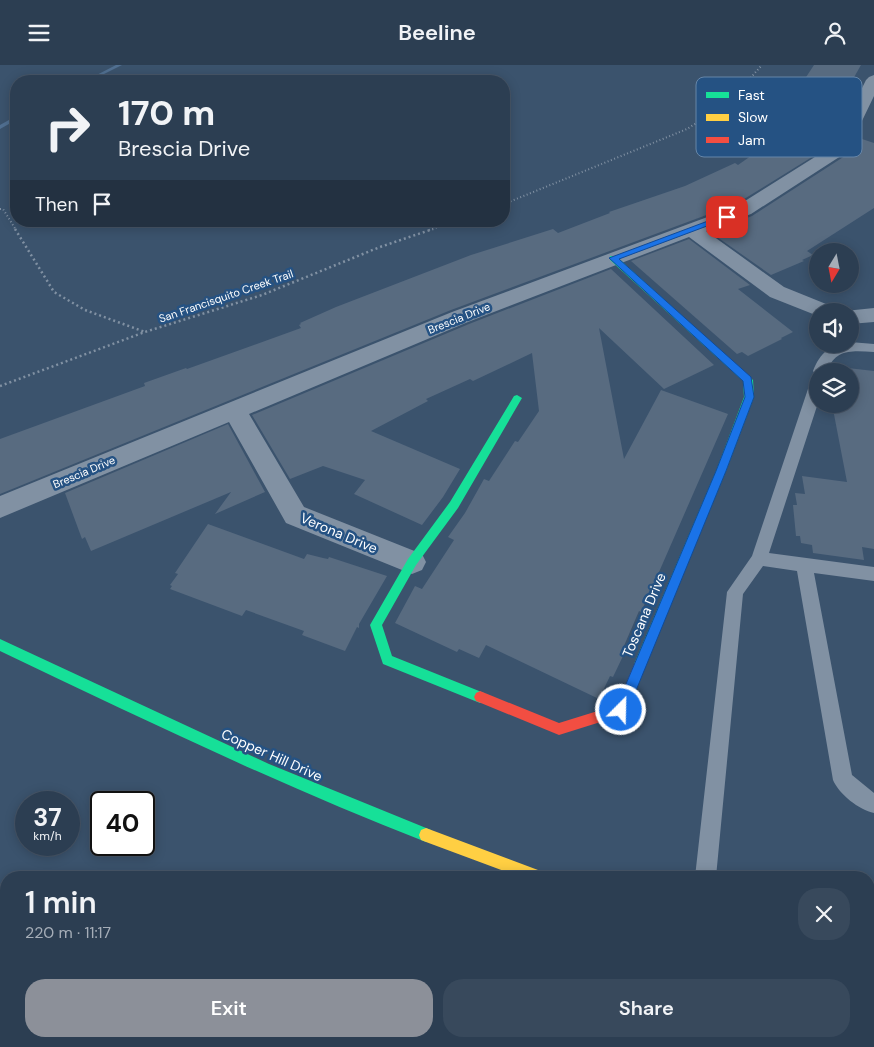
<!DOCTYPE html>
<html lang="en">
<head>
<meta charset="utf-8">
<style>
	:root { --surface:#2c3e52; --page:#38495c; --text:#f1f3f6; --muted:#a6aeb8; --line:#485769; --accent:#8c9099 }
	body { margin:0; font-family:"DM Sans",sans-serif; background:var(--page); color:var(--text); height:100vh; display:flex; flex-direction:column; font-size:19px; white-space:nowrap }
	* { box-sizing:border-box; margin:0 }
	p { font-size:16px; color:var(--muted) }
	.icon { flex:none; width:28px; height:28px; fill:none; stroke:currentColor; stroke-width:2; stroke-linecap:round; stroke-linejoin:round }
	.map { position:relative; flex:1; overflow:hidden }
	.drawer { position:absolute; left:0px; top:806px; width:875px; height:176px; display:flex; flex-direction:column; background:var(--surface); border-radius:20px 20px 0 0; box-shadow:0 2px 12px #0003,0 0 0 1px var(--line) }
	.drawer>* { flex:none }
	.banner { position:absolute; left:10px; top:10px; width:500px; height:152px; border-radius:20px; box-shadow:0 2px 12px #0003,0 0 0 1px var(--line); background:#2c3e52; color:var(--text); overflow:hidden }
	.needle { width:32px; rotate:190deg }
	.buttons { position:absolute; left:809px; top:178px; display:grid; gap:10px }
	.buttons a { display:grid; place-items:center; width:50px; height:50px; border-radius:50%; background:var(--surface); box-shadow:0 2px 12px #0003,0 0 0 1px var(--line); font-size:25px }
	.speed { position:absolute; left:15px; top:726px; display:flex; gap:10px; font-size:25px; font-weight:700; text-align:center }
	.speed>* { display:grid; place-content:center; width:65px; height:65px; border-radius:50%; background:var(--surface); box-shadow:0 2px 12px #0003,0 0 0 1px var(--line); line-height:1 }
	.speed small { font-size:12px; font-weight:400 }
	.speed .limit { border:2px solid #111; border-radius:8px; background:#fff; color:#111 }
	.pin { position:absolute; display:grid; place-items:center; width:42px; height:42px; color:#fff; margin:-21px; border-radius:10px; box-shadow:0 2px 8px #0006 }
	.me { position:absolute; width:55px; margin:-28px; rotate:23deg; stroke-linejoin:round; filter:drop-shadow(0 0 4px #0008) }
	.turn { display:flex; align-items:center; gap:18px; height:105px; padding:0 25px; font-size:22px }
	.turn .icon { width:65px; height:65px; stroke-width:2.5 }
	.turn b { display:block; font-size:35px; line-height:42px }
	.then { display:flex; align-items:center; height:48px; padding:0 25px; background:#0003; gap:10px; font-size:19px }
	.round { display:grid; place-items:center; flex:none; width:52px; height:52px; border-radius:20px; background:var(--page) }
	.head { display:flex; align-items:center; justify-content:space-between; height:85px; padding:0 25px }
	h1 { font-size:30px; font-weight:600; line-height:38px }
	.primary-button { display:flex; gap:10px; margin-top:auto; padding:10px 25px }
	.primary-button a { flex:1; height:58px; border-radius:20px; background:var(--accent); color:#fff; font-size:20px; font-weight:600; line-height:58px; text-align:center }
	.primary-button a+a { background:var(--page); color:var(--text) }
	header { display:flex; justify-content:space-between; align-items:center; height:65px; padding:0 25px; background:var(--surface); font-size:22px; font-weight:600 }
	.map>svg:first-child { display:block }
</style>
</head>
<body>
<header><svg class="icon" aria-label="menu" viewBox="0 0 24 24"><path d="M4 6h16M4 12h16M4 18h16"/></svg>Beeline<svg class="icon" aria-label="person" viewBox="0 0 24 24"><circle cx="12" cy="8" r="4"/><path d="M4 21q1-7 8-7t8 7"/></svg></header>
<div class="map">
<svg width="874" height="982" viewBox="0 0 874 982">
	<rect width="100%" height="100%" fill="#3b536d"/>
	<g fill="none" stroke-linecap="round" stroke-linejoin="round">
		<path fill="#517092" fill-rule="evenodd" d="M116,0H122L90,16H85Z
			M16,51V55L0,64V60Z"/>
	</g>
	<path fill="#586b80" d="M814,0H861L844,30L848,31L845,38L833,57L842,60L833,79L736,139L451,245L0,429V374L145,321L144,318L186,303L187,304L301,263L299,260L301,259L300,258L336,242L471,190L553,164L558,168L610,148L609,147L685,121L735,98L738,100L765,81L803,42L789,38Z
		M856,72L874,78V143L807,186L813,190L802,195L804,196L771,210L710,167L752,151L848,89Z
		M689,174L750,220L738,224L793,267L781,273L782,274L748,291L742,287L737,289L631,196Z
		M611,204L714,300L664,324L599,263L624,394L661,325L728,349L659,507L641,547L639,546L620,590L623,591L613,612L610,611L599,634L486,580L479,593L459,584L457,587L395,558L415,521L422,524L454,475L448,472L465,448L484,414L489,416L515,376L518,377L539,346L532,288L473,316L470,314L426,334L428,336L371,366L460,404L443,432L422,460L354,429L365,415L323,401L290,414L252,350L469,259Z
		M839,302L874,306V484L862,482L864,495L813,488L812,480L801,478L800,471H796L793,440H797L795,428L805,429L802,411L847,417L832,339H850V306H838Z
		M228,359L265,427L215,449L231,427L91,486L85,472L82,474L65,428Z
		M208,459L304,494L307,489L323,493L328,494L329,492L387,511L359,559V563L357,562L345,586L302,570L304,566L246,545L242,551L170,524L172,521L170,520L178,509L175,508Z"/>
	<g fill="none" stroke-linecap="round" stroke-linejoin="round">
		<path stroke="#8191a3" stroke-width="2" stroke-dasharray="1 2.5" stroke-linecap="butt" d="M504,139L687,64L728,38L762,0
			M0,144H3L16,165
			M429,165L457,156"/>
		<path stroke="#8191a3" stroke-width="2.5" stroke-dasharray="2 3" stroke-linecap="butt" d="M15,164L54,227L85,245L145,267
			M0,321L145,267L262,230L380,182L433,164"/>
		<path fill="#8191a3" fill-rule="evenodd" d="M850,277L874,279V287C853,286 836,283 827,306H818V310L815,309L813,306C820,288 830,279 850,279Z
			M818,310V338L769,488L874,502V516L814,508L852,710L874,728V748C859,745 839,729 833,715L797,506L763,501L743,529L716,812H695L727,527L752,491L811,315L813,312Z"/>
		<path fill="#8191a3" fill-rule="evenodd" d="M874,10V31L847,87L751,149L706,166L784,222L831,241L834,246H818V251L770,232L689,172L468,257L249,349L304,442L422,489L426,497L422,505L412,509L402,505L286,458L229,357L0,453V431L452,247L737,141L834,80L866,15L869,12Z
			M874,243V257L850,259V246H845Z"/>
		<path fill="#16e098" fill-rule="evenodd" d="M610,191H616L753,315L754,332L726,406L646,599L644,603L640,605L636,603L634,599L716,406L744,332L743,316L610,195Z
			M517,330L522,333L458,443L416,500L382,560L392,591L484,628L486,632L484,636L480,638L383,599L370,560L408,494L450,437L514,331Z
			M0,574L269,699L431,765L433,770L431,775L426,777C281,721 141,653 0,586Z
			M682,976H698V982H682Z"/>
		<path fill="#ffcf43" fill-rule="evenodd" d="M426,763L538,805L543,807L545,812H520L426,777L421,775L419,770L421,765Z
			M869,865L874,866V882L869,880Z"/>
		<path fill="#f24e42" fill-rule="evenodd" d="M640,593L644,595L646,599L626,649L559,670L476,636L474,632L476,628L480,626L559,658L617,640L636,595Z
			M869,969L874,970V982H860L858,976H869Z"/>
	</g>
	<path fill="#1a73e8" stroke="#114b97" d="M724,150L731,152L619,194L751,312L754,332L726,406L628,645L626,649L621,651L617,649L615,645L716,406L745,332L743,316L609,193Z"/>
	<g text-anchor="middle" stroke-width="5" stroke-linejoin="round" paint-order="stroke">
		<g font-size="11" fill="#fff" stroke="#255283">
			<text transform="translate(226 231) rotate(-19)" y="4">San Francisquito Creek Trail</text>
			<text transform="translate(459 253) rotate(-22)" y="4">Brescia Drive</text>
			<text transform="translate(84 407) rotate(-23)" y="4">Brescia Drive</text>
		</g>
		<g font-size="14" fill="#fff" stroke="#255283">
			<text transform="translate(339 468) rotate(23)" y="5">Verona Drive</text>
			<text transform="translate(644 550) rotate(-67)" y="5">Toscana Drive</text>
			<text transform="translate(272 690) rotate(24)" y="5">Copper Hill Drive</text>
		</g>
	</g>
	<rect x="696" y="12" width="166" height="80" rx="8" fill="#255283" stroke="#6686a8" stroke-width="1"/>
	<rect x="706" y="27" width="23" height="6" fill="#16e098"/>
	<rect x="706" y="49" width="23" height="7" fill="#ffcf43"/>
	<rect x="706" y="72" width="23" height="6" fill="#f24e42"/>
	<g font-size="14" fill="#fff">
		<text x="738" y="35">Fast</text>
		<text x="738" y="57">Slow</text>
		<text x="738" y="80">Jam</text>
	</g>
</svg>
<div class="buttons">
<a><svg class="needle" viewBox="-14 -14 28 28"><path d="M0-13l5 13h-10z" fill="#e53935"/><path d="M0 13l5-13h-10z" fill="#a6aeb8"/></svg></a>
<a><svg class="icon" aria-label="sound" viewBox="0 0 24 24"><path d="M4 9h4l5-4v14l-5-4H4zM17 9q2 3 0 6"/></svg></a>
<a><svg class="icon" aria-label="layers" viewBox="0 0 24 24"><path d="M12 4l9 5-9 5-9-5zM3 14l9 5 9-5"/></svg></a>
</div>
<div class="speed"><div>37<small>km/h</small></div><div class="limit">40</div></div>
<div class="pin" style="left:727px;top:152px;background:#d93025"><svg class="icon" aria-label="arrive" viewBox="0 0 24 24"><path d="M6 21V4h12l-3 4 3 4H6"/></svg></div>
<svg class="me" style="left:621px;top:645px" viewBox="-20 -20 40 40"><circle r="17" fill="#1a73e8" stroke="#fff" stroke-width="3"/><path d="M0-11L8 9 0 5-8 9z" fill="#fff"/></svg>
<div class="banner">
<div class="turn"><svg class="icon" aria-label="right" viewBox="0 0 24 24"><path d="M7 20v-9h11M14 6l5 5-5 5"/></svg><div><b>170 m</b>Brescia Drive</div></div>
<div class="then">Then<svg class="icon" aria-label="arrive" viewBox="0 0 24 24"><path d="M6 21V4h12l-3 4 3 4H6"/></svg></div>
</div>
<section class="drawer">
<div class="head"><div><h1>1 min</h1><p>220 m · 11:17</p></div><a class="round"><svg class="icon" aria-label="close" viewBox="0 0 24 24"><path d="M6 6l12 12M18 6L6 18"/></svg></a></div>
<div class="primary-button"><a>Exit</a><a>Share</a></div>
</section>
</div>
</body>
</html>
